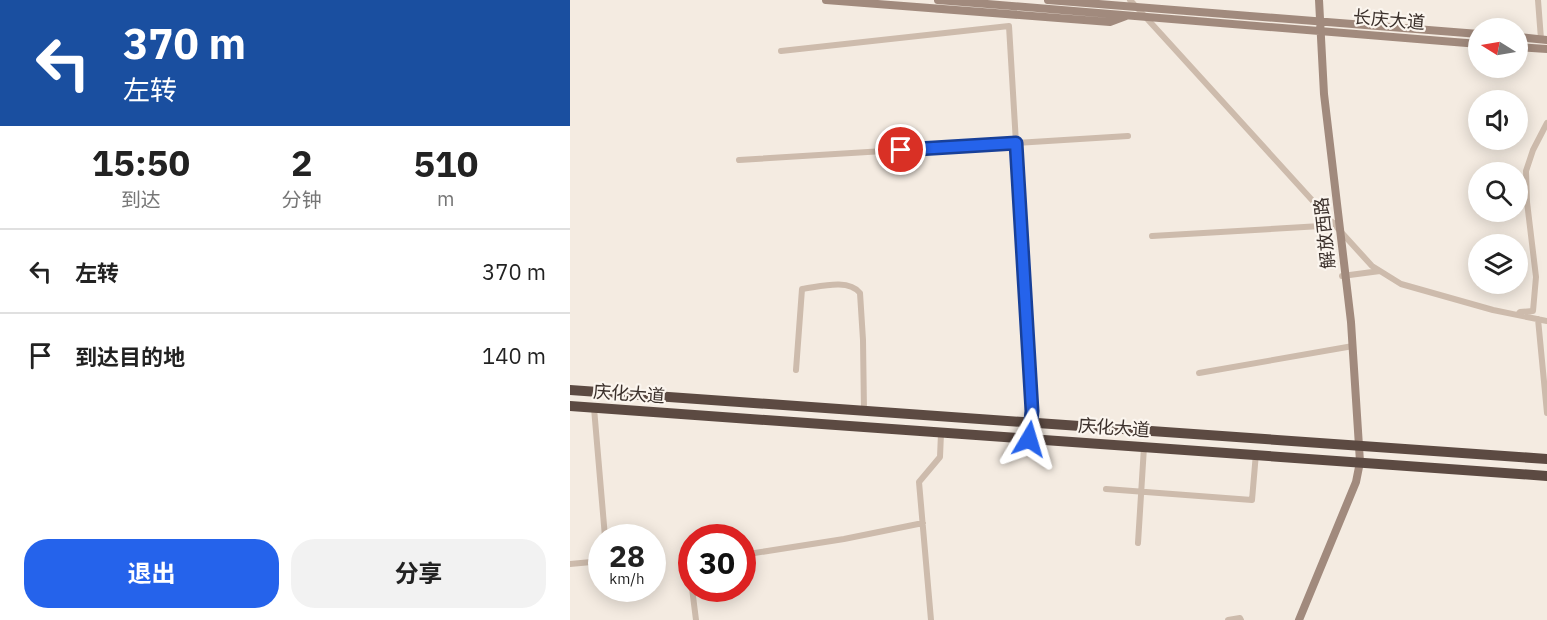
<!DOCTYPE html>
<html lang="zh">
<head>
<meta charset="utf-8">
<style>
	:root { --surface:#fff; --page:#f2f2f2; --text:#222; --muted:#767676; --line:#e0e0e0; --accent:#2563eb }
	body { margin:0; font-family:"IBM Plex Sans","Noto Sans SC",sans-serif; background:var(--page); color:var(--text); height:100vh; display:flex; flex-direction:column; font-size:22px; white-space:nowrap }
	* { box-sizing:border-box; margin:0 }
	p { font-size:20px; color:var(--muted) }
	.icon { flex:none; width:33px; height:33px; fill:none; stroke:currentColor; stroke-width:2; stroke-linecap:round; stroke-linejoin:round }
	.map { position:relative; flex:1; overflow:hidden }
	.details { display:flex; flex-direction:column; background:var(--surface); width:570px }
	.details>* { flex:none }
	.hud { background:#1a4fa0; color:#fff; overflow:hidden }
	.needle { width:39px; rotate:281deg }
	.fabs { position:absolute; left:898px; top:18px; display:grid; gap:12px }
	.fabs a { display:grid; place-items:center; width:60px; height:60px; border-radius:50%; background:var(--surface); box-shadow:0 3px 15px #0003; font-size:30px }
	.speed { position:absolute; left:18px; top:524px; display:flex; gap:12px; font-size:30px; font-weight:700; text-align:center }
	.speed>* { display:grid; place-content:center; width:78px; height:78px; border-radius:50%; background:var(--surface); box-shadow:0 3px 15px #0003; line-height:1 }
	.speed small { font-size:15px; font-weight:400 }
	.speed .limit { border:9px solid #d22; background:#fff; color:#111 }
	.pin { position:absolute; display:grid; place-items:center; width:51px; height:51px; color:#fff; margin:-26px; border:3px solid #fff; border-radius:50%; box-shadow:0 2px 6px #0007 }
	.me { position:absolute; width:66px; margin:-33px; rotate:7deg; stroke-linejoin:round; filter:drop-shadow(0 0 4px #0008) }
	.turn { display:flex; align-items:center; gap:21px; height:126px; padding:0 24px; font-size:27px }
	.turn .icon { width:78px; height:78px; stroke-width:2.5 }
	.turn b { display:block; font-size:42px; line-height:51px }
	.eta { display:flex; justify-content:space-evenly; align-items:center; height:102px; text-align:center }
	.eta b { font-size:36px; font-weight:700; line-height:42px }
	.cta { display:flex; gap:12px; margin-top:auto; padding:12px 24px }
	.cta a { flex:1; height:69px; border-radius:24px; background:var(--accent); color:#fff; font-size:24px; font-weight:700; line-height:69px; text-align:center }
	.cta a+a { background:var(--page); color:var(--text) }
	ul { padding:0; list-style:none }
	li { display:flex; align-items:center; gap:18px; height:84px; padding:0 24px; border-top:2px solid var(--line) }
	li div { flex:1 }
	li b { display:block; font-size:22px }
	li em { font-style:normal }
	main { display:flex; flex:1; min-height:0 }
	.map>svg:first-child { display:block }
</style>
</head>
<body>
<main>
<section class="details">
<div class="hud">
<div class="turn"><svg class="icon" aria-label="left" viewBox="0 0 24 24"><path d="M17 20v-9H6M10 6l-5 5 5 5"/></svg><div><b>370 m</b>左转</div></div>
</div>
<div class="eta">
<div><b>15:50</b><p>到达</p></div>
<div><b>2</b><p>分钟</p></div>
<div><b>510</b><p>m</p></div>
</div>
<ul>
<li><svg class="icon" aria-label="left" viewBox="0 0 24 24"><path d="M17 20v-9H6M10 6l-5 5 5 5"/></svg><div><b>左转</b></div><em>370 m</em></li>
<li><svg class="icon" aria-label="arrive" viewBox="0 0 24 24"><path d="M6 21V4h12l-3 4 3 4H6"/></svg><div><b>到达目的地</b></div><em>140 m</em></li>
</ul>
<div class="cta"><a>退出</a><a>分享</a></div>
</section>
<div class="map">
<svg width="977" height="620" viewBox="0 0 977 620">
	<rect width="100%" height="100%" fill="#f4ebe1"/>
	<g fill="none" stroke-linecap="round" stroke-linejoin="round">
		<path stroke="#cdbbac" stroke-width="6" d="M560,0L802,266L831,284L923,310L977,321
			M968,0L971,39
			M211,51L439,26L462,411L459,439
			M169,160L558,136
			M582,236L751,226L764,223
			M772,276L810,271
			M948,315L950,312L963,311L966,277L957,202L956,171L963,150L977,123
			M968,319L977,413
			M226,370L232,289C249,287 278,278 290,293L293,340L294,411
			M629,373L783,346
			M24,408L35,537
			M536,489L682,500L686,453
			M568,543L574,447
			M172,555L274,539L353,523
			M122,563H120L122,580
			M0,564L32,561
			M122,588L126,620
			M361,620L349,482L370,457L371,433
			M658,620L670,618L671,620"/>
		<path stroke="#a18a7d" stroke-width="8" d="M256,0L540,22L556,16
			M368,0L909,44
			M478,0L909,34
			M948,37L977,40
			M948,47L977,49
			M729,620L786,482L790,462L781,322L754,94L749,0"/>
		<path stroke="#5c4a42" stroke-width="10" d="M0,390L977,459
			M0,406L977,476"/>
	</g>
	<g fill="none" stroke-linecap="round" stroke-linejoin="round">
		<g stroke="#184099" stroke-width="15">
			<path id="route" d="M331,150L446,143L462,411L459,439"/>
		</g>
		<use href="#route" stroke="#2563eb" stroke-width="10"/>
	</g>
	<g text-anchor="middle" stroke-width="4.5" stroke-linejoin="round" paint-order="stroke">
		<g font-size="18" fill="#3b302b" stroke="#fbf5ee">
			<text transform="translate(819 20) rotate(5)" y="6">长庆大道</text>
			<text transform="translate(755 233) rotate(-96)" y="6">解放西路</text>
			<text transform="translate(59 394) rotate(4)" y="6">庆化大道</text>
			<text transform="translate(544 428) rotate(4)" y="6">庆化大道</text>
		</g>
	</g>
</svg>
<div class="fabs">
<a><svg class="needle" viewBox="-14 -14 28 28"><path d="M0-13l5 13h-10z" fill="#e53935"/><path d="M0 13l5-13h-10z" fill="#767676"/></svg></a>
<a><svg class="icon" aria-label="sound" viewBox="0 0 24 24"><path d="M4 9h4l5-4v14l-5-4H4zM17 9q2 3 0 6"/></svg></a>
<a><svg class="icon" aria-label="search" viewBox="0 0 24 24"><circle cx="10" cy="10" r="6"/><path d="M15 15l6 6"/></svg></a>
<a><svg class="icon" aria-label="layers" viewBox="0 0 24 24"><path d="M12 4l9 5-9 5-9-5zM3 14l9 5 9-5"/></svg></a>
</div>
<div class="speed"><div>28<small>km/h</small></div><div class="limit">30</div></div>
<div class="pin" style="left:331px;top:150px;background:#d93025"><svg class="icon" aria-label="arrive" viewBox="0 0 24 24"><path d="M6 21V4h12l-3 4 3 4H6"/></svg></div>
<svg class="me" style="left:459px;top:439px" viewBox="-20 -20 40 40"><path d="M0-17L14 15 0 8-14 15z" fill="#2563eb" stroke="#fff" stroke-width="4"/></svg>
</div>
</main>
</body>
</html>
